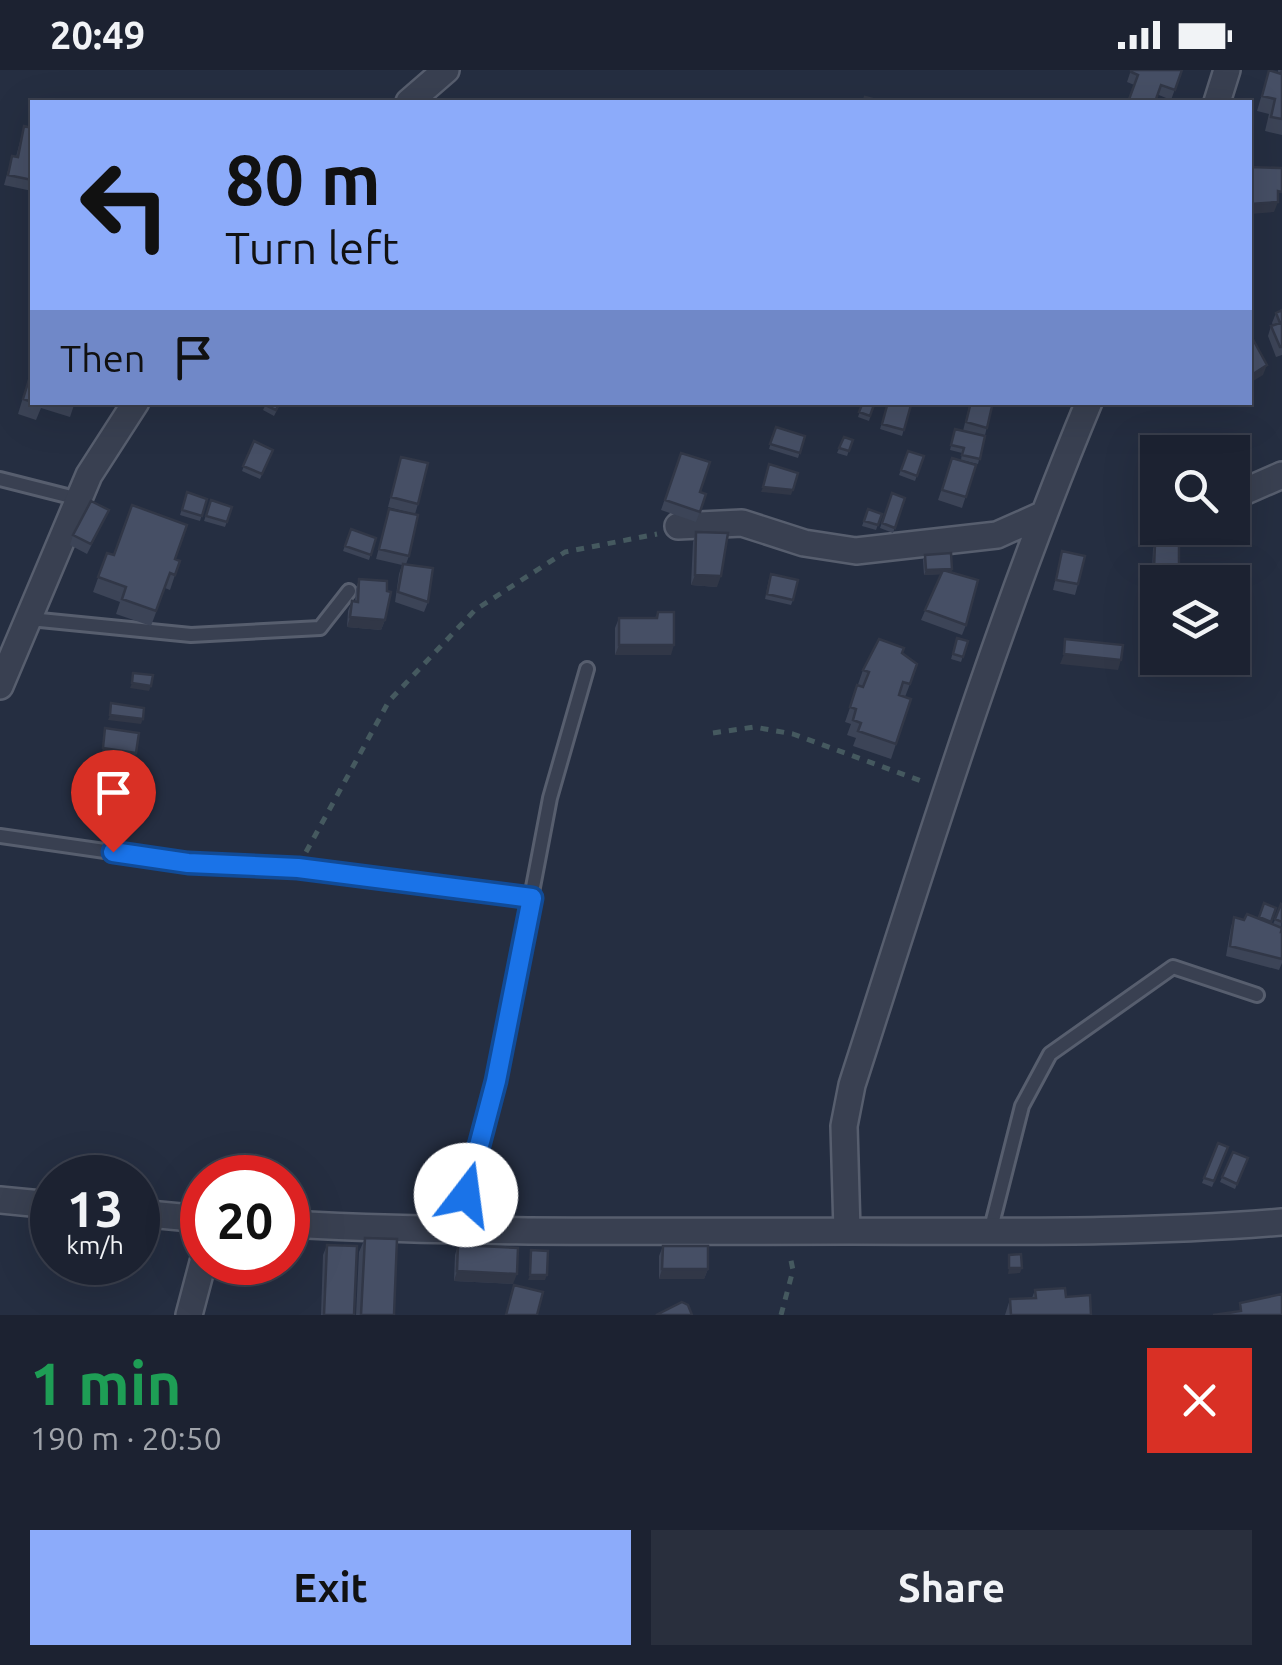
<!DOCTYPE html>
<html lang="en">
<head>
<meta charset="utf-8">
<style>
	:root { --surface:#1c2231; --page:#292f3d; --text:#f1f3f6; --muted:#a0a4ab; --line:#3a3f4d; --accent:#8cabfa }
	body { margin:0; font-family:Ubuntu,sans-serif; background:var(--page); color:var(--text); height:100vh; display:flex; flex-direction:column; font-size:38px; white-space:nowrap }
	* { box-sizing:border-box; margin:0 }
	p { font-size:32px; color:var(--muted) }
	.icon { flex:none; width:55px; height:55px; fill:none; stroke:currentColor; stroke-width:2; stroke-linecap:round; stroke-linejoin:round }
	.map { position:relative; height:1245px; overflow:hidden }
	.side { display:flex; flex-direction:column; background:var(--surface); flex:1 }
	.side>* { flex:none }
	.hud { position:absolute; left:30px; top:30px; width:1222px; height:305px; border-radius:0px; box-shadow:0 10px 40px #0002,0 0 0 2px var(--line); background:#8cabfa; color:#111; overflow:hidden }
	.controls { position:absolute; left:1140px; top:365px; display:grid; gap:20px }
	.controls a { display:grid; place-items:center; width:110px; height:110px; border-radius:0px; background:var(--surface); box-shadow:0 10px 40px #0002,0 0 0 2px var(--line); font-size:50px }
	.speed { position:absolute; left:30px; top:1085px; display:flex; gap:20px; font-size:50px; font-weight:700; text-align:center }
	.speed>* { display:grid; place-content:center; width:130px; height:130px; border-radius:50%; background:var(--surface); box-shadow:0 10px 40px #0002,0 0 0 2px var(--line); line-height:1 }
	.speed small { font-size:25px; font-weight:400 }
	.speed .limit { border:15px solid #d22; background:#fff; color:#111 }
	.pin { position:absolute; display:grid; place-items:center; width:85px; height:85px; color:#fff; margin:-102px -42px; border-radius:50% 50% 50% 0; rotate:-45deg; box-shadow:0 0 10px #0007 }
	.pin .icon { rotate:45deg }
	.me { position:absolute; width:110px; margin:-55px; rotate:15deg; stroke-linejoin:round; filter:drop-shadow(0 0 8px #0008) }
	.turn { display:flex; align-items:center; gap:35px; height:210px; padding:0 30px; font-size:45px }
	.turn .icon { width:130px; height:130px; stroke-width:2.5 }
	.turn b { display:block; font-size:70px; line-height:85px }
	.then { display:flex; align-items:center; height:95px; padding:0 30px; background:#0003; gap:20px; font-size:38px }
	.round { display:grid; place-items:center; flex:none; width:105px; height:105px; border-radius:0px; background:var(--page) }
	.headline { display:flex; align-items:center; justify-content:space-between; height:170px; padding:0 30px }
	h1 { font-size:60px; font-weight:700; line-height:75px; color:#1e9e55 }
	.primary-button { display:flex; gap:20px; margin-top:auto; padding:20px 30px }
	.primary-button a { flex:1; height:115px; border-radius:0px; background:var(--accent); color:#111; font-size:40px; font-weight:700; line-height:115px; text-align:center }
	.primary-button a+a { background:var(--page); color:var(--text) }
	.status { display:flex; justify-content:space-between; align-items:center; height:70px; padding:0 50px; background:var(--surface); direction:ltr }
	.status svg { height:28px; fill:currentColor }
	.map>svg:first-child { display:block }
</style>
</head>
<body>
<div class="status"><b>20:49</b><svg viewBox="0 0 49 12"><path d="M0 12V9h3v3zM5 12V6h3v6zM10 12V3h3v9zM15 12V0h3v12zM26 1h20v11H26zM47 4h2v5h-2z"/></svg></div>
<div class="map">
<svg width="1282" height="1245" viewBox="0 0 1282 1245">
	<rect width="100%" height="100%" fill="#252e41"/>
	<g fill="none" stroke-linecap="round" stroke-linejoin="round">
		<g stroke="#575e6e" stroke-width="18">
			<path id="service" d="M0,409L79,429
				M30,549L191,565L320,558L349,521
				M0,766L188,793L298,798L531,828
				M456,1161L496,1011L550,728L587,599
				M990,1162L1022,1036L1050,984L1173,897L1257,925"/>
		</g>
		<g stroke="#575e6e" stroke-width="30">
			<path id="minor" d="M409,32L446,0
				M1217,32L1227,0
				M1232,427L1282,405
				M678,456L742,453L804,473L856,481L997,465L1042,445
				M0,616L89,405L136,332
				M0,1130L52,1135
				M138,1143L202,1149
				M288,1154C475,1164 662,1161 849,1161C995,1161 1137,1164 1282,1152
				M847,1161L844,1056L852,1015C926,785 996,555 1089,332
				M189,1245L203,1192"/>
		</g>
		<path stroke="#45595f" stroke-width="5" stroke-dasharray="8 8" stroke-linecap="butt" d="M713,663L754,657L793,664L924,712
			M306,782L389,631L475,540L565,482L657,464
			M781,1245L793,1200L790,1186"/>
		<use href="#service" stroke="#394051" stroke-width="12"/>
		<use href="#minor" stroke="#394051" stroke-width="25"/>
	</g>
	<path fill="#3c4457" d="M1131,0H1182L1171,30L1127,12Z
		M1269,0L1278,3V0H1282V65L1265,61L1269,44L1257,41Z
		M24,56L32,58V121L4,115L12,86L16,87Z
		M1282,240V285L1276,287L1268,266L1271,256L1273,255L1272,253L1276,243Z
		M32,298V332H75L70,347L41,338L36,350L18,344Z
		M267,332H281L274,346L263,340Z
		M863,332H875L869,351L858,347Z
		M888,332L911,335L902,366L880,359Z
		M970,332H993L978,394L961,390L962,383L950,380L955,359L963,361Z
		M776,357L805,366L798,388L769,379Z
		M844,367L853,370L847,386L837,383Z
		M254,371L273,380L260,409L242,401Z
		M908,381L924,386L915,411L899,405Z
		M681,383L700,422L706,424L696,452L661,440Z
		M401,387L418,434L415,444L388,437Z
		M952,388L976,395L962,438L938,430Z
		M187,422L207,429L200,451L180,445Z
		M892,423L905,428L893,463L880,458Z
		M211,430L232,437L225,457L204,451Z
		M389,439L409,486L406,494L428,532L424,542L395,532L399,504L402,495L376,489Z
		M868,439L882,444L876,460L862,456Z
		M109,440L87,484L70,475L73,465Z
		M351,459L376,468L369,490L343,481Z
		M696,462L717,517L691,515L693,472Z
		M1155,474L1179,497L1181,512H1164L1165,503H1152L1153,479Z
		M1062,481L1078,514L1075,525L1053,520Z
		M107,483L114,485L175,489V505L170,520L165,518L151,556L116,544L120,532L93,522Z
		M925,485L952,499L951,502L966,555L962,565L921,550L941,504L924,505L923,490Z
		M359,509L387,521L385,550L381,560L347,557L348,541L352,531H355L356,519Z
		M769,509L793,530L791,535L765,529Z
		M658,542L671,585H615V558L619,548H655Z
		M957,568L968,571L961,592L951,589Z
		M902,583L910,614L905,627L896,674L891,689L853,676L856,668L847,665L851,654L845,652L863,600Z
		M1264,833L1276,838L1270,853L1273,854L1282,835L1281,862H1282V893L1279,900L1226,886L1231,857L1234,847L1244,850L1258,849Z
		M1218,1073L1228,1077L1212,1117L1202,1113Z
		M1233,1082L1248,1088L1235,1119L1220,1112Z
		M365,1168L394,1245H356L359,1182Z
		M327,1175L354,1245H321L323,1185Z
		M458,1175L513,1214L454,1211L455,1185Z
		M663,1176L708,1199L704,1209H659V1186Z
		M1035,1220L1066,1227L1091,1245H1005L1010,1229L1032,1228Z"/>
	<path fill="#313747" d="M1278,132L1274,142L1250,144V134Z
		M1267,295L1263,305L1250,313V306Z
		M763,417L793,420L791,425L761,422Z
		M1154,498H1167L1165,503H1152Z
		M952,499L950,504L924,505L926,500Z
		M695,505L721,506L717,517L691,515Z
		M350,547L385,550L381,560L347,557Z
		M619,575H674L671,585H615Z
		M1064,584L1121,590L1118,600L1060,594Z
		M132,613L151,616L149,621L130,618Z
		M110,645L143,649L141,654L108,650Z
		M103,678L136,683L135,688L101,684Z
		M1009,1198H1022L1020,1203L1008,1204Z
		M662,1199H708L704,1209H659Z
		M457,1201L517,1204L513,1214L454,1211Z
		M530,1205H547L545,1210H528Z"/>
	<path fill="#464f65" stroke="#313747" stroke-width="2.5" d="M1131,0H1182L1175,20L1161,15L1155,32H1128L1138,5L1131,2Z
		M1269,0L1281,4L1282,0V49L1271,47L1275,29L1262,26Z
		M865,27L884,32H863Z
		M24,56L32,58V110L8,105L12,86L18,87Z
		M1250,97L1282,98V122L1278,121V132L1250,134Z
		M1282,240V277H1280L1271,256L1280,253L1276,243Z
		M1250,264L1267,295L1250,306Z
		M32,300V332L23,329Z
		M267,332H280L276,340L265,335Z
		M863,332H875L870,346L859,342Z
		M888,332H902L911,335L904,360L882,354Z
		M971,332H993L987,358L966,352Z
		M776,357L805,366L800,383L770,374Z
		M955,359L985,366L980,389L962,385L964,378L951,375Z
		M844,367L853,370L849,381L839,378Z
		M254,371L273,380L262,404L243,396Z
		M908,381L924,386L917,406L901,400Z
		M681,383L710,392L700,422L706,424L700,442L665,430Z
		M401,387L428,393L418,434L391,427Z
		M952,388L976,395L966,427L942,420Z
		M769,394L798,403L793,420L763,417Z
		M187,422L207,429L202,446L182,440Z
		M892,423L905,428L895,458L882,453Z
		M211,430L232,437L227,452L206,446Z
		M91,431L109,440L91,474L73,465Z
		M132,435L187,455L175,489L180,491L175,505L170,503L156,541L122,529L126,517L98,507L107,483L114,485Z
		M389,439L418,445L409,486L379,479Z
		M868,439L882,444L878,455L864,451Z
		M351,459L376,468L371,485L345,476Z
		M696,462L728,463L721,506L695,505Z
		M1155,474L1179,475V497L1154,498Z
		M1062,481L1085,486L1078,514L1056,510Z
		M951,483L952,499L926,500L925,485Z
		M403,494L433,498L428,532L398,522Z
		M1168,497L1182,498L1181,512H1167Z
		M943,500L978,510L966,555L925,540Z
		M771,504L798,510L793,530L767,524Z
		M359,509L387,511V521L391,522L385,550L350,547L352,531L358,532Z
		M658,542H674V575H619V548H657Z
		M957,568L968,571L963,587L953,584Z
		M879,569L904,578L902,583L917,594L910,614L903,612L899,625L911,629L896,674L858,661L861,653L853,650L856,639L850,637L857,615L863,617L869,602L863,600Z
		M1065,569L1123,575L1121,590L1064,584Z
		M133,603L153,605L151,616L132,613Z
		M111,633L144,638L143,649L110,645Z
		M105,658L139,663L136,683L103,678Z
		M1264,833L1276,838L1271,852L1259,847Z
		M1281,834L1282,835V852L1275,849Z
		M1247,844L1282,858L1281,862H1282V889L1230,876L1234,847L1244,850Z
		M1218,1073L1228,1077L1214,1111L1204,1108Z
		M1233,1082L1248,1088L1237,1114L1222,1107Z
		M365,1168L397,1169L394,1245H361Z
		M327,1175L357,1176L354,1245H324Z
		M458,1175L518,1178L517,1204L457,1201Z
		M663,1176H708V1199H662Z
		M531,1180L548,1181L547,1205H530Z
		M1021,1184L1022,1198H1009V1185Z
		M514,1215L543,1222L537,1245H506Z
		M1065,1218L1066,1227L1090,1225L1091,1245H1011L1010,1229L1036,1228L1035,1220Z
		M1282,1224V1245H1213L1241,1241L1240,1233Z
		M682,1232L688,1235L692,1245H656Z"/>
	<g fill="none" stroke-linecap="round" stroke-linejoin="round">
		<g stroke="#114b97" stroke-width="25">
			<path id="route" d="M113,782L188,793L298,798L532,828L496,1011L466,1125"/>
		</g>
		<use href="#route" stroke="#1a73e8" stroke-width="18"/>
	</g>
</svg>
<div class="controls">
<a><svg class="icon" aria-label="search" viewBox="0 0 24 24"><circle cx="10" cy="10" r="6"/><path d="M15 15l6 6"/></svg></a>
<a><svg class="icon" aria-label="layers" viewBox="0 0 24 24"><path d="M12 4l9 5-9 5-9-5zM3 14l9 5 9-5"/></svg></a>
</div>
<div class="speed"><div>13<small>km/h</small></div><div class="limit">20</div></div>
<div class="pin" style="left:113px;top:782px;background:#d93025"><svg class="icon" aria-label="arrive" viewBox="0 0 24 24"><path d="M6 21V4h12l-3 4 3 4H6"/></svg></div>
<svg class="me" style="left:466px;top:1125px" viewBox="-20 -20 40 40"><circle r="19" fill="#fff"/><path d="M0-13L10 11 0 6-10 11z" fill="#1a73e8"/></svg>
<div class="hud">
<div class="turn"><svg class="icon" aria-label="left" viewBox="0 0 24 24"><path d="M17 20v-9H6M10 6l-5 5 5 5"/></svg><div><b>80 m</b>Turn left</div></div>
<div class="then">Then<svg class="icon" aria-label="arrive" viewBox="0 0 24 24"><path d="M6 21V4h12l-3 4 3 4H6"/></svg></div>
</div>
</div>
<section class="side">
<div class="headline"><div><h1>1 min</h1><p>190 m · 20:50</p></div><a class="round" style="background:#d93025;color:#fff"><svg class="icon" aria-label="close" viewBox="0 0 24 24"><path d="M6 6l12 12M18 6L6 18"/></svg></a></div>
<div class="primary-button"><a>Exit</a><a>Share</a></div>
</section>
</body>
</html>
